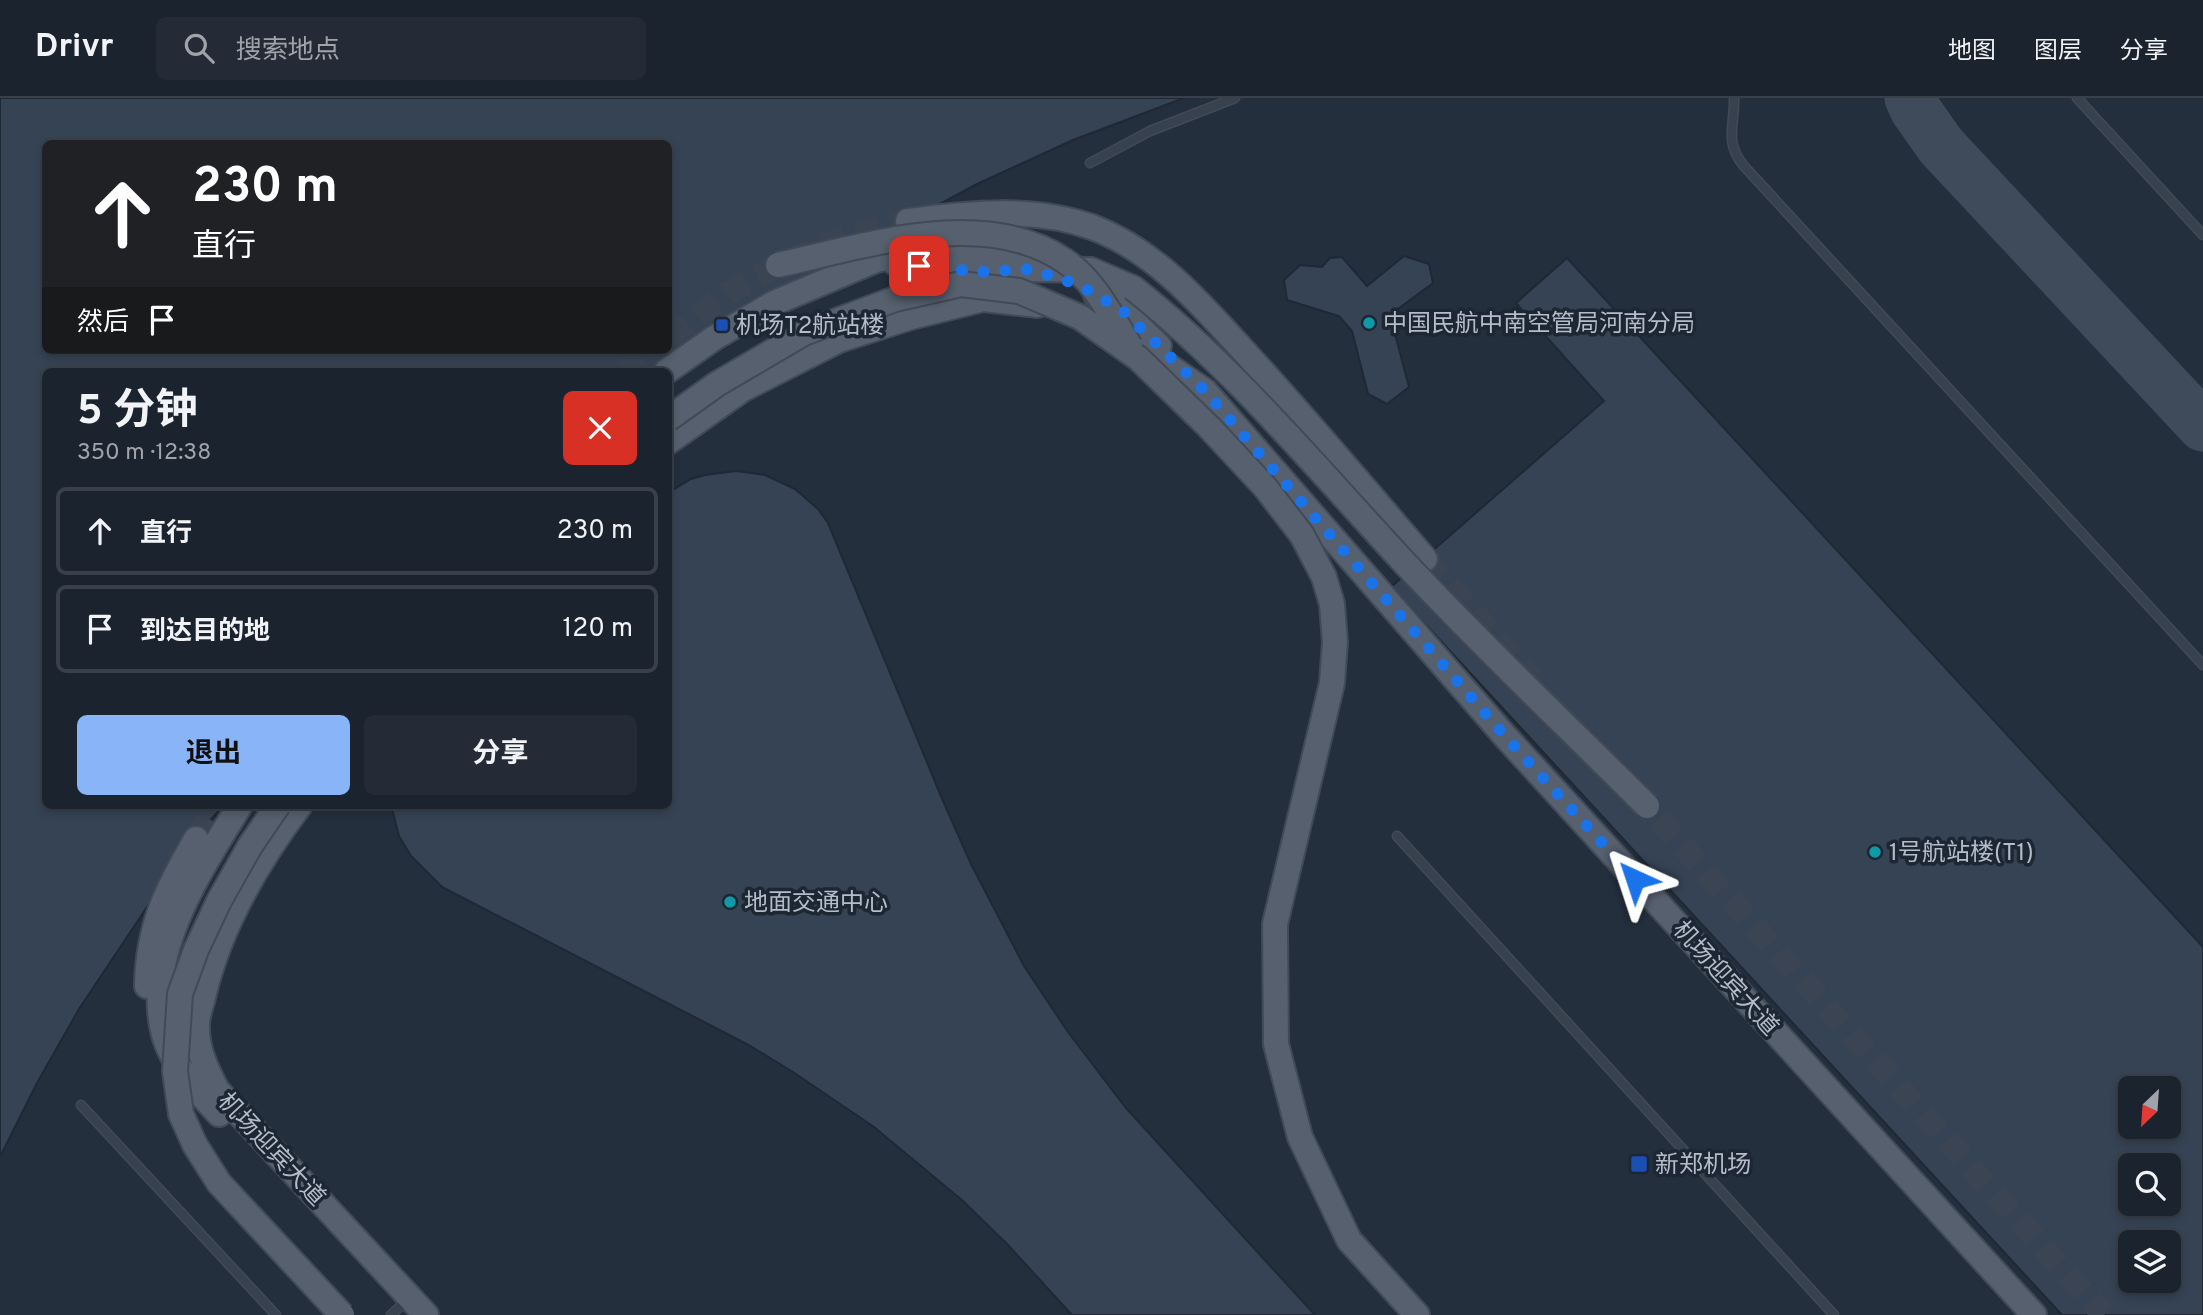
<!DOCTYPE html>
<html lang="zh">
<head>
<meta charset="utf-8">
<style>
	:root { --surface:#1b232e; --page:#242b36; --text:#f1f3f6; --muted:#a0a4aa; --line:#39404a; --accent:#8ab4f8 }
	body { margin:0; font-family:Overpass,"Noto Sans SC",sans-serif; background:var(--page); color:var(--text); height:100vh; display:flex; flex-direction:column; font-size:26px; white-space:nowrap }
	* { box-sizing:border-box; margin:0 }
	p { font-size:23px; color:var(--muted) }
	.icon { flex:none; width:38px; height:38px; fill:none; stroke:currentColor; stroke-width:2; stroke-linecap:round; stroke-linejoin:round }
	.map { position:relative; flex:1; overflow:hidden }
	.side { position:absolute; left:42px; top:270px; width:630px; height:441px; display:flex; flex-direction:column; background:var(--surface); border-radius:10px; box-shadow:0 4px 10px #0003,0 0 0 2px var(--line) }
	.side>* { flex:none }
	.guide { position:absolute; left:42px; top:42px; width:630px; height:214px; border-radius:10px; box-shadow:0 4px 10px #0003,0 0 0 2px var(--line); background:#202124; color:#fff; overflow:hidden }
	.needle { width:46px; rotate:205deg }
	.buttons { position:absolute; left:2118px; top:978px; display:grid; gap:14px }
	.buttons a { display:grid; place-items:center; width:63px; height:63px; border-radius:10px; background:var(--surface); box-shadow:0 4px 10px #0003,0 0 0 2px var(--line); font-size:35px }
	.pin { position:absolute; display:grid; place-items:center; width:60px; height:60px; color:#fff; margin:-30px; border-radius:14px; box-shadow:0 4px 10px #0006 }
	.me { position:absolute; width:77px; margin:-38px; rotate:318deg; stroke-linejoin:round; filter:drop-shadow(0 0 5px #0008) }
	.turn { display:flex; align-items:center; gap:24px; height:147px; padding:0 35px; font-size:32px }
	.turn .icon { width:91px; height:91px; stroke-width:2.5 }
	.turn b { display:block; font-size:49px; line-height:60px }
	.then { display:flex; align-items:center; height:66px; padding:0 35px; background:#0003; gap:14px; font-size:26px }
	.round { display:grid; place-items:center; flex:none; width:74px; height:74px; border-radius:10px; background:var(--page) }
	.summary { display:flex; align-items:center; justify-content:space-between; height:119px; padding:0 35px }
	h1 { font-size:42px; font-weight:700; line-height:52px }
	.action { display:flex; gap:14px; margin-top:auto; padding:14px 35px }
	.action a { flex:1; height:80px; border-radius:10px; background:var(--accent); color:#111; font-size:28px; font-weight:700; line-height:80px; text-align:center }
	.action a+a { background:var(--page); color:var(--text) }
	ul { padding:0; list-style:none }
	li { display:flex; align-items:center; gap:21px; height:88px; margin:0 14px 10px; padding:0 21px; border:4px solid var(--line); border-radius:10px }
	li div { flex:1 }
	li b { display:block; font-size:26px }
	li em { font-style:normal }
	header { display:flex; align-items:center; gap:42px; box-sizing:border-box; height:98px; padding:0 35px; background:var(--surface); border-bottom:2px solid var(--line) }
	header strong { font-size:33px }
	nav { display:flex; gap:38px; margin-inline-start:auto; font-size:24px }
	.search { width:490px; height:63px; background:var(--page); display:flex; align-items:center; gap:18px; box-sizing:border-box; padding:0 24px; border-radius:10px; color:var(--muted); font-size:26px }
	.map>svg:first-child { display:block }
</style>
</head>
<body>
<header>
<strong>Drivr</strong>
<div class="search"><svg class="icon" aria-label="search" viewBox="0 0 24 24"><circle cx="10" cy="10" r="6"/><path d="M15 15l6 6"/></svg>搜索地点</div>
<nav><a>地图</a><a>图层</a><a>分享</a></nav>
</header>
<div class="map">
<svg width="2203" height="1217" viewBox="0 0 2203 1217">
	<rect width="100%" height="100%" fill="#242f3e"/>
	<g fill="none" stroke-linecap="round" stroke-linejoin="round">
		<path stroke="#3f4a5a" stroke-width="51" d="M1910,0L1915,11L1941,48L2203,328"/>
	</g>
	<path fill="#364354" stroke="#1f2835" stroke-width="2" fill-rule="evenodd" d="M0,0H1184L1073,42L977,86L908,123L838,163L668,273H46V707H224L206,727L149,806L79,911L37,985L0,1059ZM46,46H668V252H46Z
		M1404,158L1429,166L1433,185L1390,217L1409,289L1387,306L1368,296L1352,233L1339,218L1287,202L1284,182L1300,167L1322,169L1330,160L1342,159L1367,188Z
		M1567,160L2203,849V1217H2062L1391,489L1604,303L1516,205ZM2130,990H2168V1029H2130ZM2130,1068H2168V1106H2130ZM2130,1144H2168V1183H2130Z
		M736,373L765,377L795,391L818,411L828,425L943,703L971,766L1024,868L1068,934L1126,1010L1315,1217H1072L1008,1147L963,1103L874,1029L793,974L747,946L442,789L411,758L399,738L391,707H668V395L691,381L705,377Z"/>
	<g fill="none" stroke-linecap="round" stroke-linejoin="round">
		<path stroke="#3a4453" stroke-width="24" stroke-dasharray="24 12" stroke-linecap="butt" d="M668,239L728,195L778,167L841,140L908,123
			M623,273L651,252
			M1425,461L1533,581
			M1634,694L2104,1217
			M196,741L215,707"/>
		<g stroke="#414a57" stroke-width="11">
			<path id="service" d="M1734,0C1735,27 1724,43 1743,67L2203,567
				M2077,0L2203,137
				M1090,65L1150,33L1235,0
				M1397,738L1834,1217
				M81,1007L276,1217
				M391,1217L407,1202"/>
		</g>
		<g stroke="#414a57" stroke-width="28">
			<path id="primary" d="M908,123C967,115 1034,108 1092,129C1162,155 1212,219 1261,272C1317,334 1371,398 1425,461
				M895,165L981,174
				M951,194L981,174L1030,171L1091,172L1133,190
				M1096,197L1122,212L1159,248
				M1127,240L1205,293L1504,637L2034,1217
				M667,273L714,240L774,205L876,162L940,148L1027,155L1046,160
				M668,344L743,291L839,242L911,219L983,201L1038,207
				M300,707C257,764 219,830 203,899C201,908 197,917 197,926C196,950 206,971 217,992L426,1217
				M147,888C148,828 167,791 196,741
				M219,1016C198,994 172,967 164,937C143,856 200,773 240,707
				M1349,1142L1417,1217"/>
		</g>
		<use href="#service" stroke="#38414e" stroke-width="8"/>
		<use href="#primary" stroke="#56606e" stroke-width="24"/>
		<g stroke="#414a57" stroke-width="28" stroke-linecap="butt">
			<path id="primary-bridge" d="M778,167C865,148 984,108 1065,163C1094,182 1112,219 1130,248
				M1133,190C1232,268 1315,368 1401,461C1480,546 1565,626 1647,708
				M668,321L717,286L804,235L895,201L961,186L1019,193L1080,219L1138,260L1209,329L1265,389L1302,437L1324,479L1332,506L1335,544L1332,585L1275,826L1276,946L1300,1039L1349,1142
				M278,707L250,748L219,803L196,852L180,896L175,973L181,1016L195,1047L219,1085L342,1217"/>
		</g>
		<use href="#primary-bridge" stroke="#56606e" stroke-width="24"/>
	</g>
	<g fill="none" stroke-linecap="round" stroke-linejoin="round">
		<path stroke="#1a73e8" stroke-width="12" stroke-dasharray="0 21.6" d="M919,168L981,174L1030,171L1079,187L1122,212L1205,293L1504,637L1635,781"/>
	</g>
	<g fill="#0f9aa8" stroke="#1d2633" stroke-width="2.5">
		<circle cx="1369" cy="225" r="7"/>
		<circle cx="1875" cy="754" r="7"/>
		<circle cx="730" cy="804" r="7"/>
	</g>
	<g fill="#1a4fb4" stroke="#1d2633" stroke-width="2.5">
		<rect x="715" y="220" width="14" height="14" rx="3.5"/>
		<rect x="1630" y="1057" width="18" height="18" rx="3.5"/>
	</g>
	<g text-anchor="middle" stroke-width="7" stroke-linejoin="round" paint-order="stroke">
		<g font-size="24" fill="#b4bcc9" stroke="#1d2633" text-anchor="start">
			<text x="1383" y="233">中国民航中南空管局河南分局</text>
			<text x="736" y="235">机场T2航站楼</text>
			<text x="1889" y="762">1号航站楼(T1)</text>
			<text x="744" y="812">地面交通中心</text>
			<text x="1655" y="1074">新郑机场</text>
		</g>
		<g font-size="24" fill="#b4bcc9" stroke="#1d2633">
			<text transform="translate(1726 880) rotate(48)" y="8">机场迎宾大道</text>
			<text transform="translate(272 1051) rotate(47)" y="8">机场迎宾大道</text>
		</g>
	</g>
</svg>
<div class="buttons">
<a><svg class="needle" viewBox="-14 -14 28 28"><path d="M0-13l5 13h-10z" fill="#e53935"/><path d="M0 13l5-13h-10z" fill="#a0a4aa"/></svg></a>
<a><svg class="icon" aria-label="search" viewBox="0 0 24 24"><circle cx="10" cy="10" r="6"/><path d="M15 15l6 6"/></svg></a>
<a><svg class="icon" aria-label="layers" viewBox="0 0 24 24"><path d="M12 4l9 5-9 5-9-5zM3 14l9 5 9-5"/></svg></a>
</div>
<div class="pin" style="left:919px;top:168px;background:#d93025"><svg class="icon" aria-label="arrive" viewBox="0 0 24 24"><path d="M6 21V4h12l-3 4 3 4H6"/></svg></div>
<svg class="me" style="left:1635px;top:781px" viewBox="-20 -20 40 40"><path d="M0-17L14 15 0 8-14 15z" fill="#1a73e8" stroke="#fff" stroke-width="4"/></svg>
<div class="guide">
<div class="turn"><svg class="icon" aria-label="ahead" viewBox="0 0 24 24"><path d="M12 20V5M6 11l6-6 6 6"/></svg><div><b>230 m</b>直行</div></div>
<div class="then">然后<svg class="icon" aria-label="arrive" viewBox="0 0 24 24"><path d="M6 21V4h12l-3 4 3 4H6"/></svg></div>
</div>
<section class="side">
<div class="summary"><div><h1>5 分钟</h1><p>350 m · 12:38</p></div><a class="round" style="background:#d93025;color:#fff"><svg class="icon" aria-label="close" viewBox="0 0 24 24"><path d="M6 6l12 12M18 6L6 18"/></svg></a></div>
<ul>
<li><svg class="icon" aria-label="ahead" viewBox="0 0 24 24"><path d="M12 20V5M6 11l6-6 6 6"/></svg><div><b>直行</b></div><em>230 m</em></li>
<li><svg class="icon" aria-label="arrive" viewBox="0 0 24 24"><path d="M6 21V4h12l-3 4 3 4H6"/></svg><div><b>到达目的地</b></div><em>120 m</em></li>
</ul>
<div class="action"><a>退出</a><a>分享</a></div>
</section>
</div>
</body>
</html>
